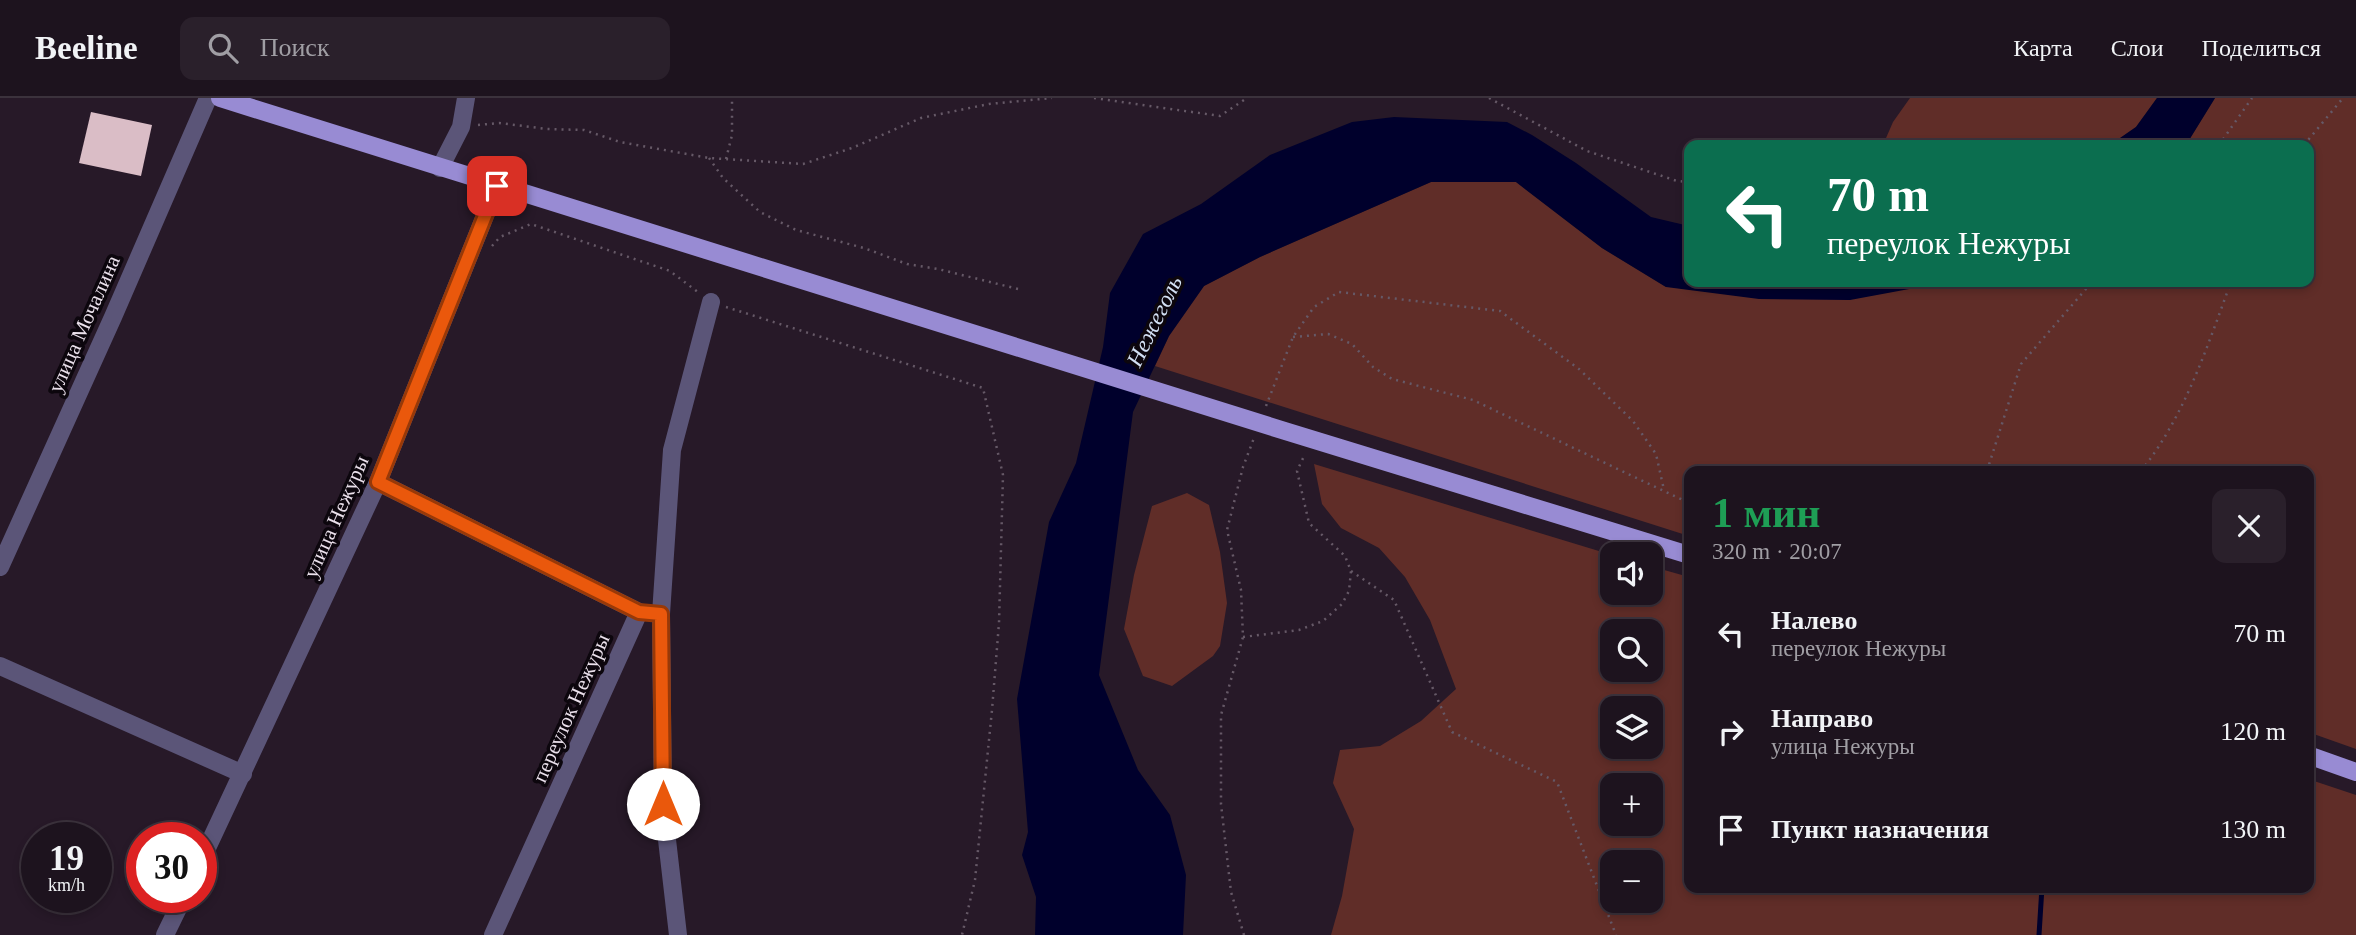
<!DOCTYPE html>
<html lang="ru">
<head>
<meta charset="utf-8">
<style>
	:root { --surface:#1d131e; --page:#2a202b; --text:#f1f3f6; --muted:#a09ea4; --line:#3b323c }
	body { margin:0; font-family:Georgia,serif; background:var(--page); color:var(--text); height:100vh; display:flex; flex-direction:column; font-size:26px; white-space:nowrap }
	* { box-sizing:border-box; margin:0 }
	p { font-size:23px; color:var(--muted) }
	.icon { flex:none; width:38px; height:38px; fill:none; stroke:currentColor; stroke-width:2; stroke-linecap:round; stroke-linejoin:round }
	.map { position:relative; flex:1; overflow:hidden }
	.drawer { position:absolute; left:1684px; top:368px; width:630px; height:427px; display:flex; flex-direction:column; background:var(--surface); border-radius:14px; box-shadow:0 4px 10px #0003,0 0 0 2px var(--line) }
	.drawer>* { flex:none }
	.hud { position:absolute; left:1684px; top:42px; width:630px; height:147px; border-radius:14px; box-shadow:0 4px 10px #0003,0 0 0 2px var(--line); background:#0b6e4f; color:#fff; overflow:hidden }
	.buttons { position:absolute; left:1600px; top:444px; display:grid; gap:14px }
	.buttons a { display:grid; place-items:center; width:63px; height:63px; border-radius:14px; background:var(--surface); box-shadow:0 4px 10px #0003,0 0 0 2px var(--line); font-size:35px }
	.speed { position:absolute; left:21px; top:724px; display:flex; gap:14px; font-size:35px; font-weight:700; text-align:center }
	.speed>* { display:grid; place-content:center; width:91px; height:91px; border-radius:50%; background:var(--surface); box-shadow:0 4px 10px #0003,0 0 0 2px var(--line); line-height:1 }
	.speed small { font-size:18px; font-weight:400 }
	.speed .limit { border:10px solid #d22; background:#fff; color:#111 }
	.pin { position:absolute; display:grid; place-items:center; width:60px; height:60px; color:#fff; margin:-30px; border-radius:14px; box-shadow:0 4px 10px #0006 }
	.me { position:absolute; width:77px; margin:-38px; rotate:0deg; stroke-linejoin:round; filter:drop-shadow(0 0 5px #0008) }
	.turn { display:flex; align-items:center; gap:24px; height:147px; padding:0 28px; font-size:32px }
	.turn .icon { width:91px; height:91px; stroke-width:2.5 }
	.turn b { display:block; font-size:49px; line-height:60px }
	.round { display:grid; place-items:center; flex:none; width:74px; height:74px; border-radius:14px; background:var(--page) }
	.summary { display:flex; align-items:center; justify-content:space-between; height:119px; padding:0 28px }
	h1 { font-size:42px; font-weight:600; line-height:52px; color:#1e9e55 }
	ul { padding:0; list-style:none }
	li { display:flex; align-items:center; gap:21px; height:98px; padding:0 28px }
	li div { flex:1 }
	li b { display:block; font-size:26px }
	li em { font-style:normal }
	header { display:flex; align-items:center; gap:42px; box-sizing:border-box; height:98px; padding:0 35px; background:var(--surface); border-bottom:2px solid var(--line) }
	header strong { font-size:33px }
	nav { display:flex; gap:38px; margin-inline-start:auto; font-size:24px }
	.search { width:490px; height:63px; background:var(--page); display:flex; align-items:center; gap:18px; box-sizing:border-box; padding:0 24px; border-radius:14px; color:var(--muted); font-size:26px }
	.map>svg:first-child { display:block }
</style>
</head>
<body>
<header>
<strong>Beeline</strong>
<div class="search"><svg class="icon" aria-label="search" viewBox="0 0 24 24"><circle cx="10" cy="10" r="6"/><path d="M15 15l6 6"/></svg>Поиск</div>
<nav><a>Карта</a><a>Слои</a><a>Поделиться</a></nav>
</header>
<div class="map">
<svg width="2356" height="837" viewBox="0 0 2356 837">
	<rect width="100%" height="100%" fill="#271928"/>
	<path fill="#602d28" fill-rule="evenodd" d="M1910,0H2157L2136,29L2110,47H1883L1893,24Z
		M2215,0H2356V651L2308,634V373H1689V438L1155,268L1169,238L1204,188L1260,159L1431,84H1516L1602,150L1666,189H1916L1947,184H2308V47H2186Z
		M1314,366L1612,457V495H1650V468L1689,479V789H2308V681L2356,697V837H1331L1342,798L1354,731L1333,685L1340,652L1380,648L1421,623L1456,591L1430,522L1405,479L1379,450L1341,430L1322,406ZM1612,534H1650V572H1612ZM1612,611H1650V649H1612ZM1612,688H1650V726H1612ZM1612,765H1650V803H1612Z
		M1187,395L1209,407L1220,454L1227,505L1220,548L1213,558L1172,588L1143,578L1124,531L1134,477L1152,408Z"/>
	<path fill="#00002c" d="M2157,0H2215L2186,47H2110L2136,29Z
		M1394,19L1507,24L1532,37L1576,65L1651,119L1689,128V184H1947L1850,202L1759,201L1666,189L1602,150L1516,84H1431L1260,159L1204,188L1169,238L1133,314L1099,577L1138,672L1170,717L1186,777L1183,837H1035L1036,799L1022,757L1028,734L1017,601L1049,424L1076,365L1103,249L1110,195L1143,136L1201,106L1270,57L1352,24Z"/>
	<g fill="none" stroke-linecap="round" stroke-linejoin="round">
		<path stroke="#00002c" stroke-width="5" d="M2039,837L2042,789"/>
	</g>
	<path fill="#dabdc6" d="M91,14L152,27L141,78L79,65Z"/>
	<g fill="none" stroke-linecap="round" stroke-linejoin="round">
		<path stroke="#665967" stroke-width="2.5" stroke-dasharray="2 5" stroke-linecap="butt" d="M1094,0L1220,18L1247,0
			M1489,0L1587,53L1677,83L1689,84
			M478,27L499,25L547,31L584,32L620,44L709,60L803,66L852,50L921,20L989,6L1052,0
			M2219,47L2252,0
			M2304,47L2343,0
			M709,60L723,80L760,114L796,132L864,150L907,166L938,171L1022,192
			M726,61L732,37V0
			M492,148L500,139L531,126L670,173L699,195
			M726,209L983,290L1003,377L999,525L992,612L975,782L962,837
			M1293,239L1328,236L1352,246L1373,269L1392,281L1473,302L1689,405
			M1266,308L1293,239L1314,209L1339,194L1500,213L1579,271L1633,323L1656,356L1664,392
			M1987,373L2021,266L2092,184
			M2141,373C2185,318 2207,249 2231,184
			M1351,473L1394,502L1452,634L1557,684L1616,837
			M1243,539L1299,532L1323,523L1342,506L1349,493L1351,473L1345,458L1309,425L1297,373L1305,356
			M1244,837L1231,794L1221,706V617L1243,539L1241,492L1227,432L1243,369L1254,340"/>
		<path stroke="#5b5578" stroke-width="18" d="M440,70L461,29L466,0
			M378,384L639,514L493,837
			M0,469L113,219L208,0
			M0,568L243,676
			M201,763L378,384L497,88
			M165,837L183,800
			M678,837L663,707L661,516L672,352L711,204"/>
		<path stroke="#988bd3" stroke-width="18" d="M220,0L1285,333L1689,457
			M2308,657L2356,674"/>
	</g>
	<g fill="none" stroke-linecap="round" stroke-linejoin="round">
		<g stroke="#983908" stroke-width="18">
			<path id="route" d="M497,88L378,384L639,514L661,516L663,706"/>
		</g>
		<use href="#route" stroke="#ea580c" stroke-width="12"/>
	</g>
	<g text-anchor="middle" stroke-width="7" stroke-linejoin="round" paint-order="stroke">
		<g font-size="21" fill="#eae0eb" stroke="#0c060d">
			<text transform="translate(84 226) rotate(-66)" y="7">улица Мочалина</text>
			<text transform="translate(336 419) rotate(-66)" y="7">улица Нежуры</text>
			<text transform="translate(571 610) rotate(-66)" y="7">переулок Нежуры</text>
		</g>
		<g font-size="23" font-style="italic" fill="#d3e0f4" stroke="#0c060d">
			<text transform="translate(1154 223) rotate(-64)" y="8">Нежеголь</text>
		</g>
	</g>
</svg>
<div class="buttons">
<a><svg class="icon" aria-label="sound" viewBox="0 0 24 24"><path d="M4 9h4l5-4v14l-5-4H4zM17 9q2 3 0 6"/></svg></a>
<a><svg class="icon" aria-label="search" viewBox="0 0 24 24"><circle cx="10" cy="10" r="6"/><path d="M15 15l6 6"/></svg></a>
<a><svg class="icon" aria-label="layers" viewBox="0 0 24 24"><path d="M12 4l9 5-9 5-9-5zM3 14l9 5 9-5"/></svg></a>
<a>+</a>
<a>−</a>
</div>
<div class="speed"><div>19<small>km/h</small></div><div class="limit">30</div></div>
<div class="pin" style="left:497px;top:88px;background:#d93025"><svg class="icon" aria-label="arrive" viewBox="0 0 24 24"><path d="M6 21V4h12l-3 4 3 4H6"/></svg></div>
<svg class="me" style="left:663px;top:706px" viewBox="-20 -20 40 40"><circle r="19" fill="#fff"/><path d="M0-13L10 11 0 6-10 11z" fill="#ea580c"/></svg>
<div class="hud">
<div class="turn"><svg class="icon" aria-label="left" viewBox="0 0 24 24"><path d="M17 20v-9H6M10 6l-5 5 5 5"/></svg><div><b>70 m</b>переулок Нежуры</div></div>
</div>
<section class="drawer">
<div class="summary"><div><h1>1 мин</h1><p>320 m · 20:07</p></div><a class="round"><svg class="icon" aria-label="close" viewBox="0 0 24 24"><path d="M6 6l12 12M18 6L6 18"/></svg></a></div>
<ul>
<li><svg class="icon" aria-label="left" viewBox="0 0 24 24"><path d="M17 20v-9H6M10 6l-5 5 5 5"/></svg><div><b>Налево</b><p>переулок Нежуры</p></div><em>70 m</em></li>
<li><svg class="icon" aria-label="right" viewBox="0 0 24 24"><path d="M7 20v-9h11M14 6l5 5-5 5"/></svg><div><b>Направо</b><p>улица Нежуры</p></div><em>120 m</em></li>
<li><svg class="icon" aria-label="arrive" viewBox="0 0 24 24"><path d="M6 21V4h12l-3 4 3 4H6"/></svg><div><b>Пункт назначения</b></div><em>130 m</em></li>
</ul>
</section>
</div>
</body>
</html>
